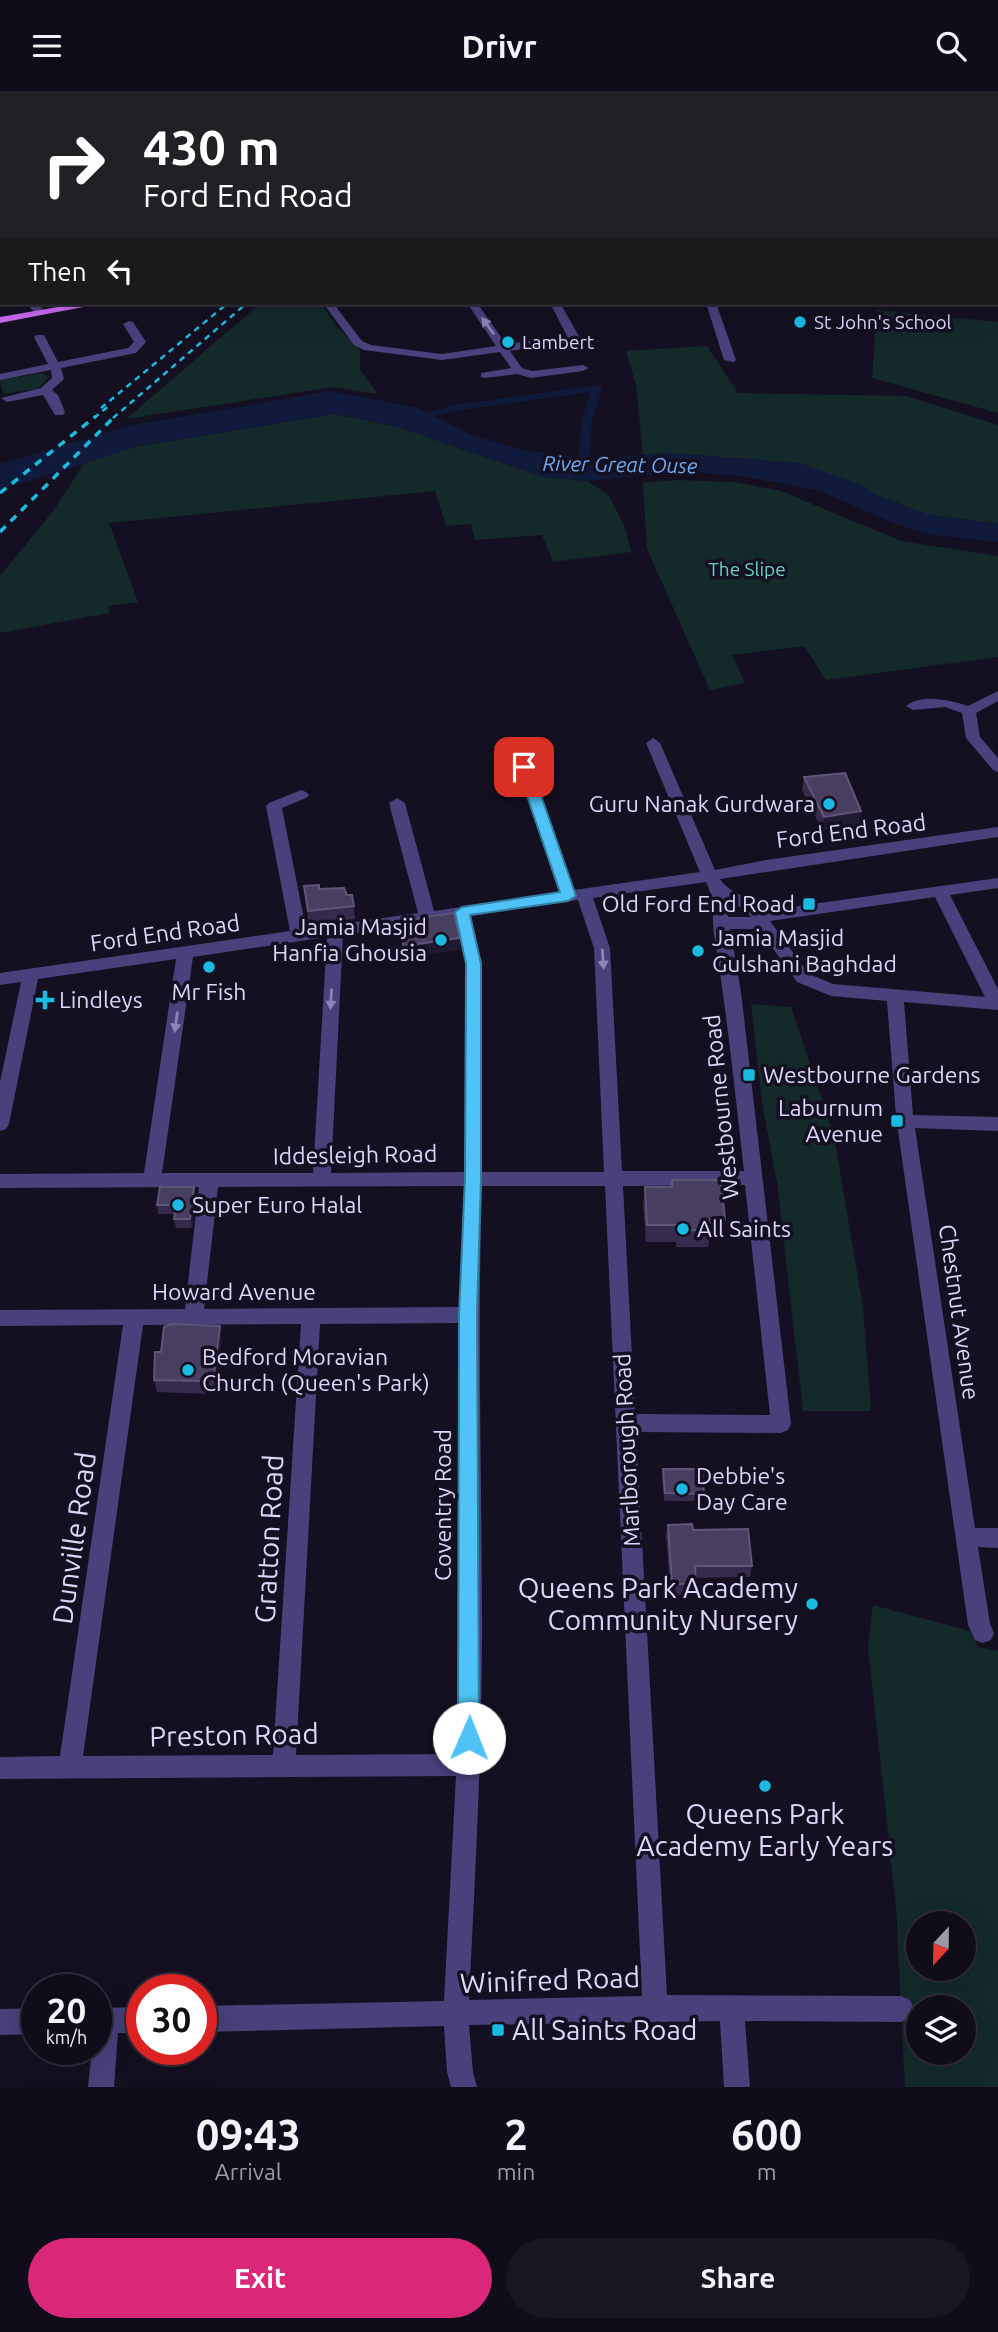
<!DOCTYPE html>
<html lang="en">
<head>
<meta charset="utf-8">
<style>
	:root { --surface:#100c19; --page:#191522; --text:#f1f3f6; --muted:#9c9ba2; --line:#302c38; --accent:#db2777 }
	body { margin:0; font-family:Ubuntu,sans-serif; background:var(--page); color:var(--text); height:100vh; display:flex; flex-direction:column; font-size:26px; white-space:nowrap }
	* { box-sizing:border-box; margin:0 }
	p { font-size:23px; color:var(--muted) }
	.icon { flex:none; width:38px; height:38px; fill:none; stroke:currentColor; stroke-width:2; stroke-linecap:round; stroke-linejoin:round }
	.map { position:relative; height:1996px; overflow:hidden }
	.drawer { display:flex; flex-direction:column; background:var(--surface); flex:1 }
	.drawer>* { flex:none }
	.banner { position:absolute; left:0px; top:0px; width:999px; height:214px; box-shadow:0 7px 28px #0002,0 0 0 2px var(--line); background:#202124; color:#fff; overflow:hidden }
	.needle { width:46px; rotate:202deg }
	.controls { position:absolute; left:906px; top:1820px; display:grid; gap:14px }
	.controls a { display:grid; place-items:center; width:70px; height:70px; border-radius:50%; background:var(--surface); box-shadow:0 7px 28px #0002,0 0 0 2px var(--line); font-size:35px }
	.speed { position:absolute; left:21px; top:1883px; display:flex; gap:14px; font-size:35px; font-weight:700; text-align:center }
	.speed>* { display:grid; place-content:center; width:91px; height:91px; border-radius:50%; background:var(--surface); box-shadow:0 7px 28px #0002,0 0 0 2px var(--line); line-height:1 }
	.speed small { font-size:18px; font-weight:400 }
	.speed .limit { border:10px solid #d22; background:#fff; color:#111 }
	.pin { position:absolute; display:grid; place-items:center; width:60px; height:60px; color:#fff; margin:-30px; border-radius:14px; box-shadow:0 4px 10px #0006 }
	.me { position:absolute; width:77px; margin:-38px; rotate:1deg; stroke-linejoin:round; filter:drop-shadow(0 0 5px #0008) }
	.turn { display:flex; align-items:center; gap:24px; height:147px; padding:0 28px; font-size:32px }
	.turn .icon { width:91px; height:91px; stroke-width:2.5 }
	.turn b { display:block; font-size:49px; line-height:60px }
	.then { display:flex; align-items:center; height:66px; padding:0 28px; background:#0003; gap:14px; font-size:26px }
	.eta { display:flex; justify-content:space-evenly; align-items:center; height:119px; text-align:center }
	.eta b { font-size:42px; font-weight:600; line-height:49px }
	.cta { display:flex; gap:14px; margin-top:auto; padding:14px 28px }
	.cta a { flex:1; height:80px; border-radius:42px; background:var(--accent); color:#fff; font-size:28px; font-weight:600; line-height:80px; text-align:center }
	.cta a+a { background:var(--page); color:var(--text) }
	header { display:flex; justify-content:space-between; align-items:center; height:91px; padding:0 28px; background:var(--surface); font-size:32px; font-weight:600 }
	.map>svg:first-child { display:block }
</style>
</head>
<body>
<header><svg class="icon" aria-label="menu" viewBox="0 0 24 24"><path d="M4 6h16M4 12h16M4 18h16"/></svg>Drivr<svg class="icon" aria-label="search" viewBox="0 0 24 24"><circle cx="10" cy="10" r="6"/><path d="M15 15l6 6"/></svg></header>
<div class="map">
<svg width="998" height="1996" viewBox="0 0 998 1996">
	<rect width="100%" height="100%" fill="#151021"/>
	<path fill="#14292a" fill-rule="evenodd" d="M261,212H321L337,236L360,259V279L378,303L333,296L126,328Z
		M877,219L998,231V322L872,287Z
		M707,255L738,302L906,305L998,334V433L926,423L877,404L862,394L798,372L670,362L643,364L636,294L626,260Z
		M42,282L48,287L37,298L3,303L0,289Z
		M335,323L395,335L543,386L588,390L609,405L625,436L631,461L553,471L542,444L475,449L471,433L446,435L435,400L109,432L138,511L108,515L109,522L0,542V485L54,419L85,371L139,355Z
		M676,389L734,391L781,400L901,450L998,465V566L826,589L804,555L732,564L745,592L710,599L647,458L643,392Z
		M751,913L791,916L834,1045L863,1216L871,1320H803L778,1097L762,1011Z
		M873,1514L970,1540L978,1556L998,1560V1996H905L896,1816L868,1555ZM919,1832H964V1878H919ZM919,1916H964V1962H919Z"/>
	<path fill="#101b3b" d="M331,300L418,317L472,344L522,359L590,368L670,362L798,372L862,394L877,404L926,423L998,433V451L934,444L896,433L820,400L743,385L677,380L588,390L543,386L395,335L335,323L139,355L0,399V373L133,334Z"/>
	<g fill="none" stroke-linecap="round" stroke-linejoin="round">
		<path fill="#101b3b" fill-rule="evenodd" d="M597,294L602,297L592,330L589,376L583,379L577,376L582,330L590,301L454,320L416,330L411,327L454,314Z"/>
		<path fill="#48417b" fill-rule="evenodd" d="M104,0H117L103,2Z
			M748,0H758V2H748Z
			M816,0H826L815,2Z
			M875,0H896L894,2Z
			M988,0H998V3L989,2Z
			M0,38H2V44H0Z
			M0,162H2V170H0Z
			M27,212H38L45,221L35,223Z
			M323,212H333L362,250L371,254L442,263L496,255L467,212H477L506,253L567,245L550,212H560L580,247L578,249L510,260L522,277L532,280L583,274L589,277L583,280L531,287L517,283L485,287L481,286V282L511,277L500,261L442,269L364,259L354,254Z
			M706,212H716L736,269L734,271L724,269Z
			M129,230L133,231L146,251L136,262L61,277L64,288L52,299L58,304L65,321L63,324H55L43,304L7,311L1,307L41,297L52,287L51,279L0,289V283L48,273L34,246L36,244H44L58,271L128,257L134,251L123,233Z
			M998,600V610L976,622L980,646L998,667V681L993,679L966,647L962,622L945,616L913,619L906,615C921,602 951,609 968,615Z
			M653,647L660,652L715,779L766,769L998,736V746L720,788C730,804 751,804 763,820L998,787V797L950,804L998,898V919L904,911L913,1024L998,1026V1040L915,1037L975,1437H998V1457L978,1456L990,1533L994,1542L991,1549L983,1552L975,1549L968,1534L896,1025L887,910L831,905L797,891L759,838H730L741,901L791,1333L788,1339L781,1342L636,1341L667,1904L901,1905L910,1909L914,1918L910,1927L901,1931L745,1930L750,1996H724L720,1930L469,1934L473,1981L477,1996H451L447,1981L444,1935L201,1941V1915L444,1910L456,1685L0,1688V1666L60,1665L123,1234L0,1235V1219L185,1218L199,1096L0,1097V1083L144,1082L176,868L38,888L9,1033L6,1038L0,1040V991L21,891L0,894V882L290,840L266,715L269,712L301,699L306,701L309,704L306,707L282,717L306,838L418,822L389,712L397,707L405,712L434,820L559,802L517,676L524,671L531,676L574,799L700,781L646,652ZM706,791C714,805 712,827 714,843C727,922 735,1001 744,1080H622L610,857L593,807ZM935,806L985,906L833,893L809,883L770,830ZM578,809L594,857L604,1081H482V873L471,825ZM726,810L744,818L751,826H728ZM455,827L466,873L464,1081L331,1082L343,844ZM327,846L313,1082H162L193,866ZM745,1094L770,1324L635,1323L623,1095ZM464,1095L459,1216L204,1218L218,1096ZM482,1095H605L642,1905L469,1909C475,1786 482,1662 482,1539C482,1391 477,1243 482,1095ZM458,1232L460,1540L457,1663L296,1664L320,1233ZM301,1233L273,1664L83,1665L143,1234Z
			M142,1916V1942H118L114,1996H88L92,1958H96V1917Z
			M37,1917V1943L0,1944V1918Z"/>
		<path fill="#c86aed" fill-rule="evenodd" d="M81,212H104L0,232V226Z"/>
		<path stroke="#1bbbe1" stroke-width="2.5" stroke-dasharray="6 5" stroke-linecap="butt" d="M507,2L509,0
			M522,2L524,0
			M101,317L228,212
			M94,327L110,314
			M113,327L247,212"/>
		<path stroke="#1bbbe1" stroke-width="3.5" stroke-dasharray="8 7" stroke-linecap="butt" d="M0,402L96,325
			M0,441L115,325"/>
	</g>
	<path fill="#352c4d" d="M0,0H30V2H2V14H0Z
		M804,686L861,720L859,734L822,739L802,699Z
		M304,795L352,804L355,828L309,834Z
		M672,1089L725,1129L723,1146L710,1145L708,1156H676V1151H646L643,1113L645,1096H671Z
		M194,1096L195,1105L192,1137H176L174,1128L175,1123H158L157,1114Z
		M222,1248L216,1296H210L209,1303L157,1301L154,1289L161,1261Z
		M663,1378L704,1403L702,1410H664L662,1386Z
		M668,1434L693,1439L752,1475L750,1486L696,1487V1493L694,1504H671L666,1445Z"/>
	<path fill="#201934" d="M861,720L859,734L822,739L824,726Z
		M460,847V859L404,867L403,855Z
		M194,1096L195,1105L192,1137L190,1128Z
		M220,1235L222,1248L216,1296L214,1284Z
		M207,1284L210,1296L209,1303L206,1290Z"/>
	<path fill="#473e60" stroke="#5e5678" stroke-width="2" d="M0,0H24L20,2H2V4H0Z
		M845,682L861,720L824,726L804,686Z
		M319,794V798L344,797L347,804H352L354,815L308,820L304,795Z
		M454,822L460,847L403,855V832H419L418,827Z
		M672,1089H721L725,1129H710L711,1139H678V1134H647L645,1096H672Z
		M160,1096H194L190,1128H174L176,1114H157Z
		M171,1233L220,1235L214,1284H207L206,1290L154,1289L155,1261H161L164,1236Z
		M663,1378H702L704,1403L665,1402Z
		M692,1433L693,1439L748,1438L752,1475H695L696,1493H672L668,1434Z"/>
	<defs><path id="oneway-solid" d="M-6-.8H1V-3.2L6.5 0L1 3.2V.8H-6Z" transform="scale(1.75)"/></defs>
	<g fill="#8b84b4">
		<use href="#oneway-solid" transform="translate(488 235) rotate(-126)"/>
		<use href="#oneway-solid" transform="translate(603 868) rotate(86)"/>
		<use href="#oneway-solid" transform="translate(331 908) rotate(93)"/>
		<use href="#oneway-solid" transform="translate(176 931) rotate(98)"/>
	</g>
	<path fill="#4fc3f7" stroke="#337fa1" stroke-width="2" d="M524,671L531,676L576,805L568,810L470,824L481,873V1087L477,1223L479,1647L476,1654L469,1657L461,1654L458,1647L459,1223L465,1087L466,873L455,821L462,816L560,801L517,676Z"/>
	<g fill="#1bbbe1" stroke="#151021" stroke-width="2.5">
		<circle cx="800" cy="231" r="7"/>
		<circle cx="508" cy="251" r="7"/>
		<circle cx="829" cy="713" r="7"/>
		<rect x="802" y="806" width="14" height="14" rx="3.5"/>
		<circle cx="441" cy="849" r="7"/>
		<circle cx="698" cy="860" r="7"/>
		<circle cx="209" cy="876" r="7"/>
		<path d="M41.5 898.5h7v7h7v7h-7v7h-7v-7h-7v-7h7z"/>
		<rect x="742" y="977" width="14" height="14" rx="3.5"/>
		<rect x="890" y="1023" width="14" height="14" rx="3.5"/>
		<circle cx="178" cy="1114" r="7"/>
		<circle cx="683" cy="1138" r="7"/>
		<circle cx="188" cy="1279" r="7"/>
		<circle cx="682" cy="1398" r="7"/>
		<circle cx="812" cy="1513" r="7"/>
		<circle cx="765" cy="1695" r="7"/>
		<rect x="491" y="1932" width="14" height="14" rx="3.5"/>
	</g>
	<g text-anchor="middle" stroke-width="7" stroke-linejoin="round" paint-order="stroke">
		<g font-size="19" fill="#ddd6fa" stroke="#151021" text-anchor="start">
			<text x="814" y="238">St John's School</text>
			<text x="522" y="258">Lambert</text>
		</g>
		<g font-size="19" fill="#6ad1c1" stroke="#151021">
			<text x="747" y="485">The Slipe</text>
		</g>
		<g font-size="21" font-style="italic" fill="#70a8ee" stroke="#151021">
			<text transform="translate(620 374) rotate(1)" y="7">River Great Ouse</text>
		</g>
		<g font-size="23" fill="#ddd6fa" stroke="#151021" text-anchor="start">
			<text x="815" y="721" text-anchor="end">Guru Nanak Gurdwara</text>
			<text x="795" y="821" text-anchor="end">Old Ford End Road</text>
			<text x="427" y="844" text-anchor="end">Jamia Masjid<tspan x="427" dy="26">Hanfia Ghousia</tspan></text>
			<text x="712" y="855">Jamia Masjid<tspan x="712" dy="26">Gulshani Baghdad</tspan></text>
			<text x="209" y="909" text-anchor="middle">Mr Fish</text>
			<text x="59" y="917">Lindleys</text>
			<text x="763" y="992">Westbourne Gardens</text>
			<text x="883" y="1025" text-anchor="end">Laburnum<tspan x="883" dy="26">Avenue</tspan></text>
			<text x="192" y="1122">Super Euro Halal</text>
			<text x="697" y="1146">All Saints</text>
			<text x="202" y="1274">Bedford Moravian<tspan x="202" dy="26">Church (Queen's Park)</tspan></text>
			<text x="696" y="1393">Debbie's<tspan x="696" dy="26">Day Care</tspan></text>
		</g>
		<g font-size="23" fill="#ddd6fa" stroke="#151021">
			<text transform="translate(851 740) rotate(-7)" y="8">Ford End Road</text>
			<text transform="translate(165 842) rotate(-8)" y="8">Ford End Road</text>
			<text transform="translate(721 1016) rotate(-96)" y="8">Westbourne Road</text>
			<text transform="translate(355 1064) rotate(-1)" y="8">Iddesleigh Road</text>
			<text x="234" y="1209">Howard Avenue</text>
			<text transform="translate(959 1221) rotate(82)" y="8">Chestnut Avenue</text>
			<text transform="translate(627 1359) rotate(-93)" y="8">Marlborough Road</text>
			<text transform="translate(443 1414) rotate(-90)" y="8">Coventry Road</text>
		</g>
		<g font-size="28" fill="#ddd6fa" stroke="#151021">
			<text transform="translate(74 1447) rotate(-82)" y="10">Dunville Road</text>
			<text transform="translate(269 1448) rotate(-87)" y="10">Gratton Road</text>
			<text transform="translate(234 1644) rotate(-1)" y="10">Preston Road</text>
			<text transform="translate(550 1889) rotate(-2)" y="10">Winifred Road</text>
		</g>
		<g font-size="28" fill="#ddd6fa" stroke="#151021" text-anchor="end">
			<text x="798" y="1507">Queens Park Academy<tspan x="798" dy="32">Community Nursery</tspan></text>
			<text x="765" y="1733" text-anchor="middle">Queens Park<tspan x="765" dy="32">Academy Early Years</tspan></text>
			<text x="512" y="1949" text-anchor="start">All Saints Road</text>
		</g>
	</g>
</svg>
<div class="controls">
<a><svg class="needle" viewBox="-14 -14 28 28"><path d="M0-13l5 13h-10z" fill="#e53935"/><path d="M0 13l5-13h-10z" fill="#9c9ba2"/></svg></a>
<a><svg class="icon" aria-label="layers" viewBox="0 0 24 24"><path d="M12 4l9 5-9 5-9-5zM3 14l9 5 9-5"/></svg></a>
</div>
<div class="speed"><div>20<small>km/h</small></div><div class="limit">30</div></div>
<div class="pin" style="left:524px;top:676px;background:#d93025"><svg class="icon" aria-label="arrive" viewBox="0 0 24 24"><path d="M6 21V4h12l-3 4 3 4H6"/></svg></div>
<svg class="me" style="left:469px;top:1647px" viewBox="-20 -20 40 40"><circle r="19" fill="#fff"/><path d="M0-13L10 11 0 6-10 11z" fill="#4fc3f7"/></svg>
<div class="banner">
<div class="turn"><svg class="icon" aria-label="right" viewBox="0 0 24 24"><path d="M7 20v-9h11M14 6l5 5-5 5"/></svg><div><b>430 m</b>Ford End Road</div></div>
<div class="then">Then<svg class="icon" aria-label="left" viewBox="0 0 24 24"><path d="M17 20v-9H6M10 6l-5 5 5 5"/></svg></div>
</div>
</div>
<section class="drawer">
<div class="eta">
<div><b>09:43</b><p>Arrival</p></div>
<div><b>2</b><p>min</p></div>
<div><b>600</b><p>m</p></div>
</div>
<div class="cta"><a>Exit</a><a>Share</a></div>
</section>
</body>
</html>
